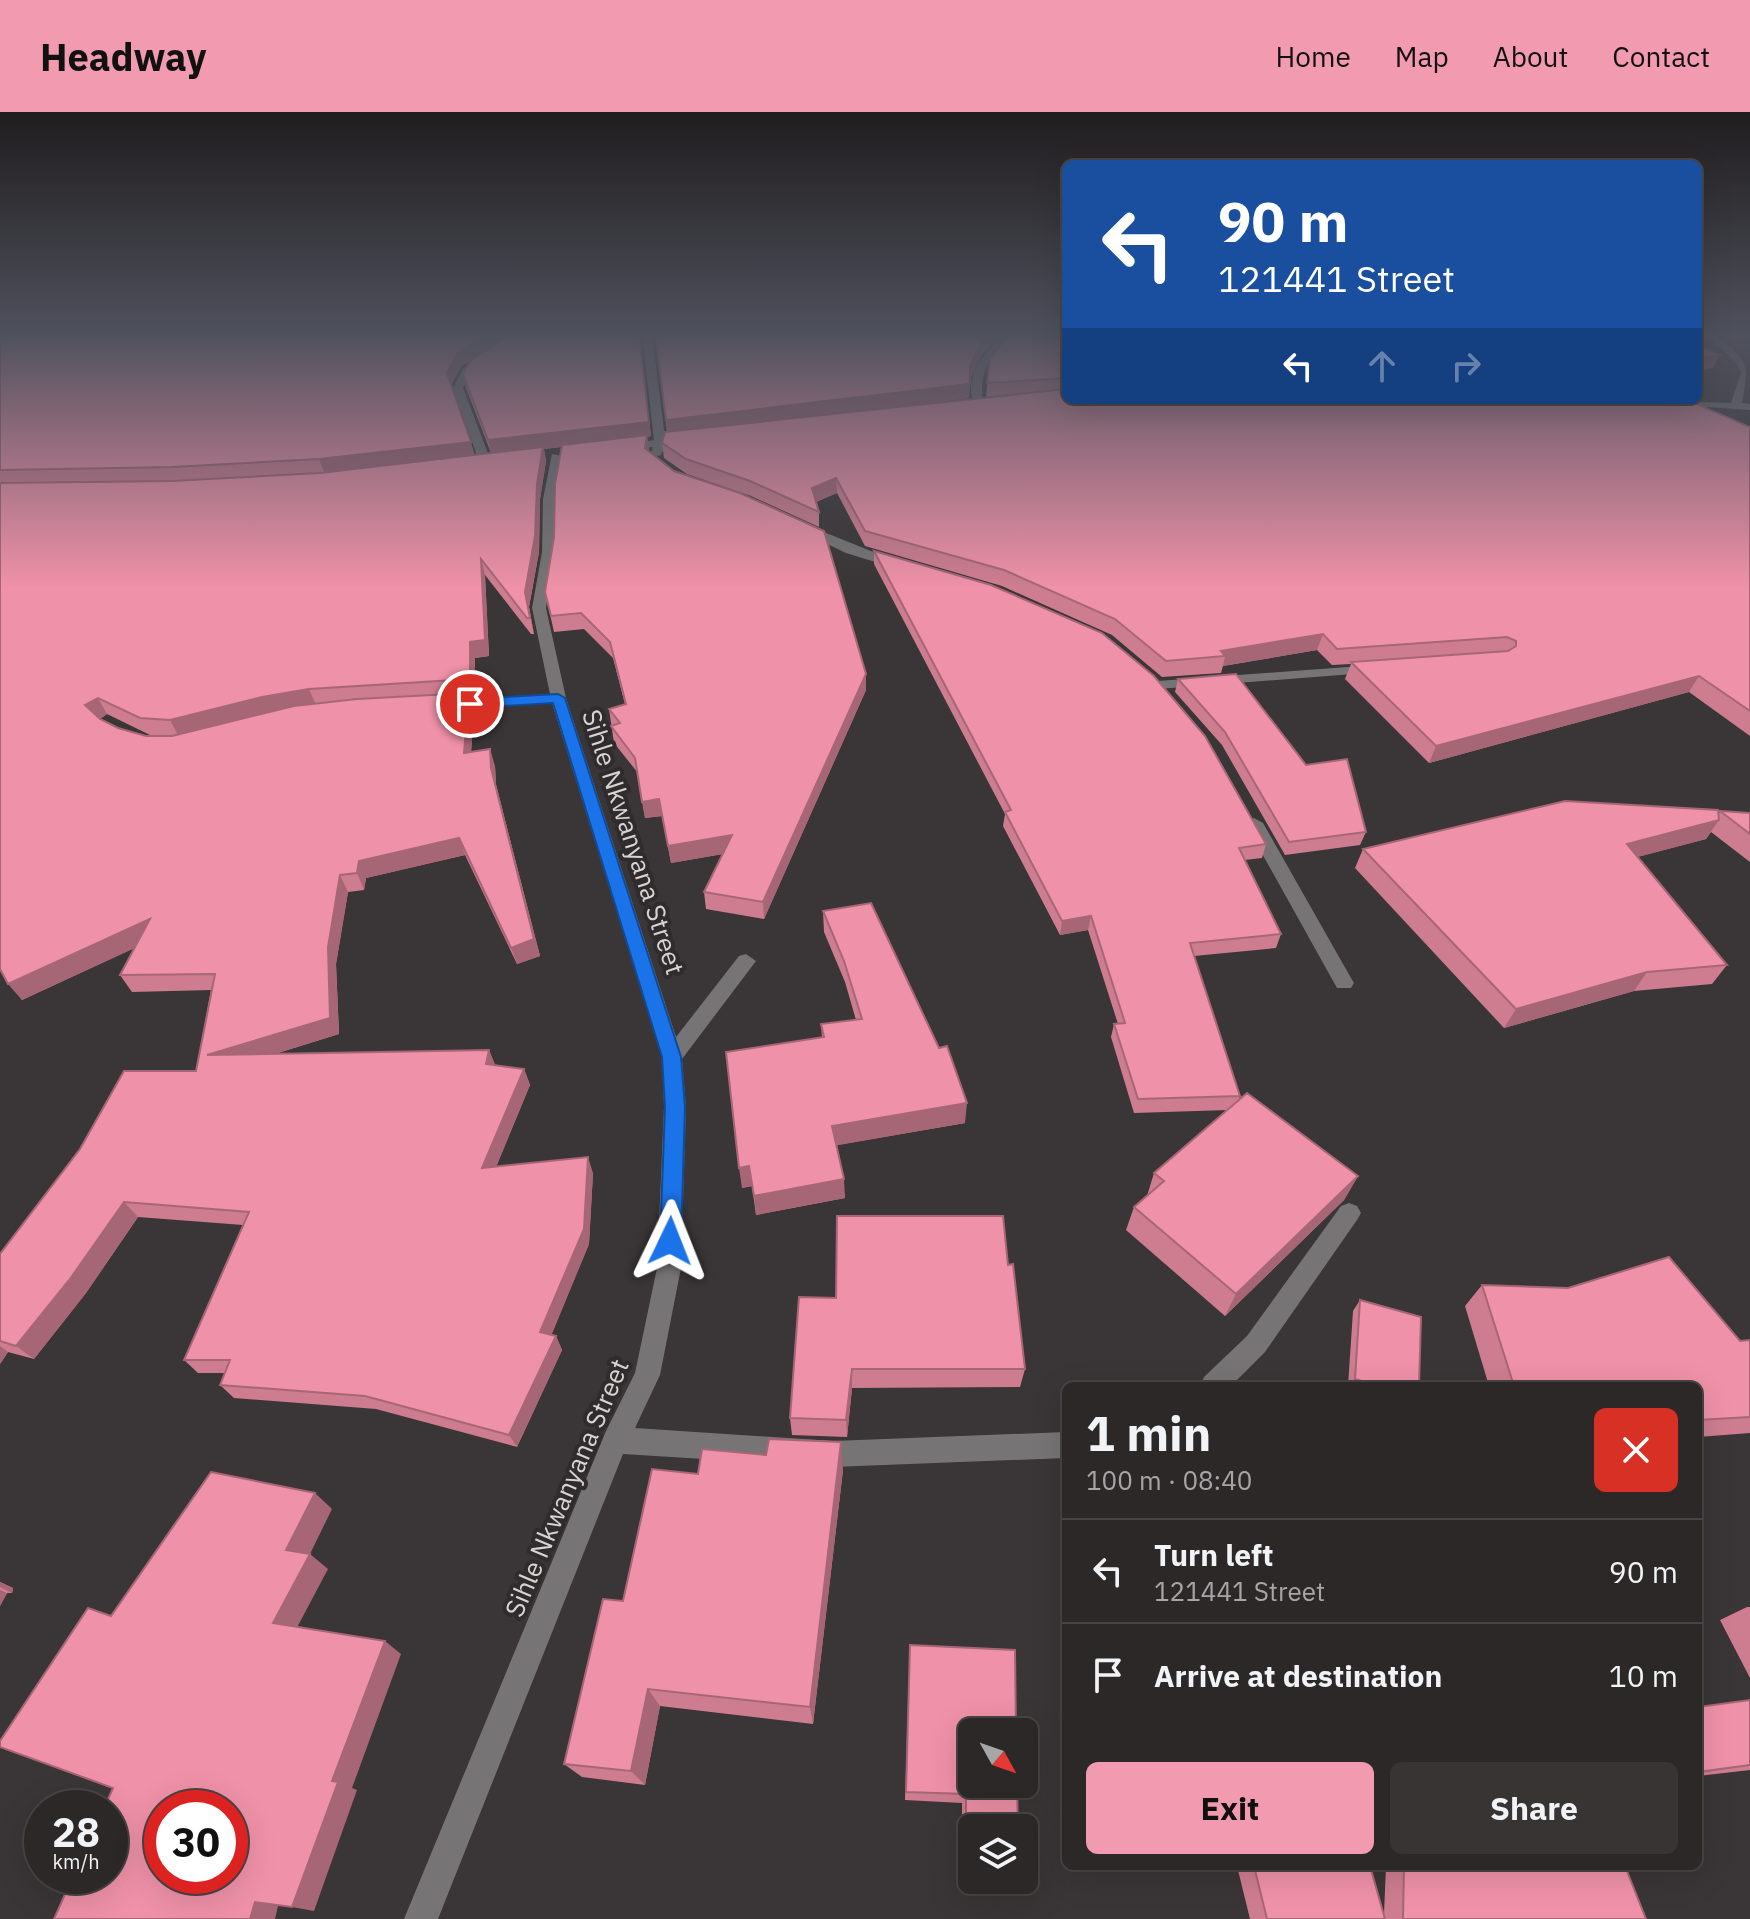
<!DOCTYPE html>
<html lang="en">
<head>
<meta charset="utf-8">
<style>
	:root { --surface:#2c2828; --page:#383434; --text:#f1f3f6; --muted:#a6a6a8; --line:#484445; --accent:#f29aaf }
	body { margin:0; font-family:"IBM Plex Sans",sans-serif; background:var(--page); color:var(--text); height:100vh; display:flex; flex-direction:column; font-size:30px; white-space:nowrap }
	* { box-sizing:border-box; margin:0 }
	p { font-size:26px; color:var(--muted) }
	.icon { flex:none; width:44px; height:44px; fill:none; stroke:currentColor; stroke-width:2; stroke-linecap:round; stroke-linejoin:round }
	.map { position:relative; flex:1; overflow:hidden }
	.side { position:absolute; left:1062px; top:1270px; width:640px; height:488px; display:flex; flex-direction:column; background:var(--surface); border-radius:12px; box-shadow:0 8px 32px #0002,0 0 0 2px var(--line) }
	.side>* { flex:none }
	.banner { position:absolute; left:1062px; top:48px; width:640px; height:244px; border-radius:12px; box-shadow:0 8px 32px #0002,0 0 0 2px var(--line); background:#1a4fa0; color:#fff; overflow:hidden }
	.needle { width:52px; rotate:130deg }
	.tools { position:absolute; left:958px; top:1606px; display:grid; gap:16px }
	.tools a { display:grid; place-items:center; width:80px; height:80px; border-radius:12px; background:var(--surface); box-shadow:0 8px 32px #0002,0 0 0 2px var(--line); font-size:40px }
	.speed { position:absolute; left:24px; top:1678px; display:flex; gap:16px; font-size:40px; font-weight:700; text-align:center }
	.speed>* { display:grid; place-content:center; width:104px; height:104px; border-radius:50%; background:var(--surface); box-shadow:0 8px 32px #0002,0 0 0 2px var(--line); line-height:1 }
	.speed small { font-size:20px; font-weight:400 }
	.speed .limit { border:12px solid #d22; background:#fff; color:#111 }
	.pin { position:absolute; display:grid; place-items:center; width:68px; height:68px; color:#fff; margin:-34px; border:4px solid #fff; border-radius:50%; box-shadow:0 2px 8px #0007 }
	.me { position:absolute; width:88px; margin:-44px; rotate:2deg; stroke-linejoin:round; filter:drop-shadow(0 0 6px #0008) }
	.turn { display:flex; align-items:center; gap:28px; height:168px; padding:0 24px; font-size:36px }
	.turn .icon { width:104px; height:104px; stroke-width:2.5 }
	.turn b { display:block; font-size:56px; line-height:68px }
	.lanes { display:flex; align-items:center; height:76px; padding:0 24px; background:#0003; justify-content:center; gap:40px; direction:ltr }
	.lanes .off { opacity:.35 }
	.round { display:grid; place-items:center; flex:none; width:84px; height:84px; border-radius:12px; background:var(--page) }
	.summary { display:flex; align-items:center; justify-content:space-between; height:136px; padding:0 24px }
	h1 { font-size:48px; font-weight:800; line-height:60px }
	.button { display:flex; gap:16px; margin-top:auto; padding:16px 24px }
	.button a { flex:1; height:92px; border-radius:12px; background:var(--accent); color:#111; font-size:32px; font-weight:800; line-height:92px; text-align:center }
	.button a+a { background:var(--page); color:var(--text) }
	ul { padding:0; list-style:none }
	li { display:flex; align-items:center; gap:24px; height:104px; padding:0 24px; border-top:2px solid var(--line) }
	li div { flex:1 }
	li b { display:block; font-size:30px }
	li em { font-style:normal }
	header { display:flex; align-items:center; gap:48px; box-sizing:border-box; height:112px; padding:0 40px; background:var(--accent); color:#111 }
	header strong { font-size:38px }
	nav { display:flex; gap:44px; margin-inline-start:auto; font-size:28px }
	.map>svg:first-child { display:block }
</style>
</head>
<body>
<header>
<strong>Headway</strong>
<nav><a>Home</a><a>Map</a><a>About</a><a>Contact</a></nav>
</header>
<div class="map">
<svg width="1750" height="1807" viewBox="0 0 1750 1807">
	<rect width="100%" height="100%" fill="#3a3536"/>
	<g fill="none" stroke-linecap="round" stroke-linejoin="round">
		<path fill="#767475" fill-rule="evenodd" d="M642,222H652L665,326L688,324L694,327L665,333L661,343L657,344L651,341L653,335L621,338L615,335L654,328Z
			M1006,222H1017C992,247 978,253 983,292L974,294C963,262 983,242 1006,222Z
			M1705,222H1716C1747,250 1750,248 1742,291L1750,292V298L1634,290L1633,288L1731,291L1741,261L1736,250Z
			M481,246L486,249L471,261L463,276L492,352L486,355L480,352L453,276L463,257Z
			M552,342L562,344L555,387L554,440L546,496L566,586L676,925L739,844L746,842L756,849L682,947L686,995L681,1156L660,1263L635,1316L833,1329L1066,1320V1346L833,1355L623,1342L438,1807H404L606,1319L635,1261L657,1156L664,995L662,945L552,591L447,598L439,593L447,588L550,582L532,496L542,440L543,387Z
			M804,412L908,454L901,458L846,441L800,419L798,416Z
			M1374,553L1379,554V560L1158,577L1151,573L1158,569Z
			M1254,706L1263,711L1351,866L1354,871L1351,876H1337L1245,711Z
			M1349,1091L1357,1094L1361,1101L1357,1108L1265,1240L1231,1274H1200L1204,1265L1247,1224L1341,1094Z"/>
	</g>
	<path fill="#ce7d90" fill-rule="evenodd" d="M0,222H639L651,324L647,325L649,339L866,578L764,807L706,797L704,780L723,742L671,751L662,704L645,706L638,661L614,631L609,597L625,592L613,546L584,517L554,520L545,480L554,425L561,335L544,337L546,349L540,387L539,440L529,495L534,522H531L485,463L489,544L475,546V583L470,584L474,598L471,640L495,654L496,673L540,844L517,852L465,743L366,766L364,778L348,780L336,852L339,922L275,942L489,938L495,953L524,957L530,973L496,1055L593,1061L589,1132L551,1223L556,1224L562,1238L517,1335L376,1297L234,1286L220,1273L225,1261H198L184,1248L243,1113L138,1105L86,1181L34,1247L8,1240L0,1252V1142L196,959L211,878L132,880L120,863L134,836L22,888L0,857ZM470,249L463,262L466,276L491,341L474,343L451,273L461,254ZM107,602L150,623L165,624H146L118,616L100,607Z
		M655,222H1002L982,242L970,267L969,286L893,296L999,284L986,285L990,246L1066,222V288H1688L1750,315V624L1689,580L1429,651L1345,567L1351,552L1332,553L1317,538L1223,554L1221,561L1162,565L1112,523L1002,474L865,434L837,381L816,390L819,400V415L751,384L687,362L664,346L662,331L667,320Z
		M874,439L1266,732L1262,746L1245,748L1281,822L1276,836L1194,844L1240,984L1239,988L1358,1064L1344,1088L1225,1204L1126,1118L1134,1095L1147,1084L1154,1061L1228,998L1134,1001L1111,925L1114,912H1118L1088,818L1060,823L1003,714L1005,702L874,452Z
		M1178,567L1306,653L1366,720L1360,733L1285,743L1222,633L1175,580Z
		M1720,699L1750,701V750L1711,720L1706,727L1637,745L1727,853L1712,872L1634,879L1504,916L1355,756L1363,737L1719,701Z
		M823,799L965,1011L837,1033L845,1086L756,1103L752,1074L742,1076L822,925L821,912L856,908L845,870L824,820Z
		M1008,1153L1025,1257L1020,1275L852,1276L847,1325L792,1323L790,1306L836,1186Z
		M1482,1173L1740,1229L1750,1228V1321L1698,1325V1274H1489L1465,1194Z
		M1360,1188L1419,1274H1348L1353,1199Z
		M843,1358L813,1612L660,1594L645,1673L582,1665L564,1652L623,1489L698,1362Z
		M0,1470L13,1476L12,1481H7L0,1494Z
		M1747,1495H1750V1566L1720,1508Z
		M910,1533L1015,1538L972,1716V1763L962,1762V1691L905,1688Z
		M1750,1588V1658L1698,1664V1595Z
		M1237,1754H1370L1384,1802L1386,1754H1625L1646,1807H1250Z"/>
	<path fill="#a76676" d="M489,222H503L505,228L461,254L450,275L447,261L458,241Z
		M639,222L651,324L647,325L649,338L647,350L645,336L647,325L544,337L546,349L540,387L539,440L529,495L534,522L488,328Z
		M989,222H1002L982,242L970,267V254L982,229Z
		M1698,222H1706L1704,225L1698,226Z
		M1720,243L1713,256L1698,259V246Z
		M970,272L969,286L668,323L666,308Z
		M471,330L475,344L325,362L319,347Z
		M836,366L837,381L812,391V376Z
		M481,447L485,463L489,544L475,546V583L470,567V530Z
		M1323,522L1317,538L1223,554L1225,544L1221,539Z
		M866,562V578L764,807L763,790Z
		M1699,564L1689,580L1429,651L1436,634Z
		M309,577L316,593L179,625L170,608L262,585Z
		M469,581L474,598L470,657L464,641Z
		M98,586L107,602L95,610L85,593Z
		M490,637L495,654L496,673L540,844L517,852L511,836L491,656Z
		M659,687L662,704L645,706L642,690Z
		M1719,708L1706,727L1615,751L1627,732Z
		M732,723L734,740L671,751L668,734Z
		M459,726L465,743L366,766L364,778L357,761L359,749Z
		M340,763L348,780L336,852L339,922L218,959L207,943L328,835Z
		M1091,804L1088,818L1060,823L1062,809Z
		M150,807L161,824L22,888L8,872Z
		M1647,860L1634,879L1504,916L1516,897Z
		M489,938L496,955L486,952Z
		M524,957L530,973L489,1072L482,1056Z
		M967,991L965,1011L833,1034L832,1014Z
		M588,1045L593,1061L589,1132L547,1234L540,1220Z
		M749,1054L752,1074L742,1076L739,1056Z
		M1358,1064L1344,1088L1225,1204L1236,1182Z
		M844,1067L845,1086L756,1103L754,1084Z
		M124,1090L138,1105L86,1181L34,1247L16,1234Z
		M556,1224L562,1238L517,1335L509,1323Z
		M0,1234L8,1240L0,1252Z
		M852,1257V1276L847,1325L846,1308Z
		M841,1330L843,1358L813,1612L810,1595Z
		M315,1381L332,1397L308,1446L310,1442L328,1457L293,1523L273,1511L286,1438Z
		M0,1470L13,1476L12,1481L0,1475Z
		M0,1478L7,1481L0,1494Z
		M385,1529L401,1542L352,1676L357,1678L314,1799L292,1795L332,1669Z
		M648,1577L660,1594L645,1673L631,1659Z
		M255,1790L278,1794L275,1807H250Z"/>
	<path fill="#ef91a8" stroke="#a76676" stroke-width="2" fill-rule="evenodd" d="M0,222H489L458,241L447,261L471,330L319,347L172,355L0,358Z
		M505,222H639L649,310L488,328L463,262L470,249L506,225Z
		M655,222H989L982,229L970,254V272L666,308Z
		M1010,222H1066V266L987,271L990,246Z
		M1698,233L1720,243L1698,246Z
		M1066,277V288H1688L1750,315V599L1699,564L1436,634L1351,550L1508,539L1516,534V529L1507,525L1337,537L1323,522L1221,539L1225,544L1166,549L1115,507L1004,458L865,419L836,366L812,376L819,400L750,369L686,347L662,331L665,320Z
		M647,323L645,336L674,359L740,381L824,419L866,562L763,790L704,780L732,723L668,734L659,687L642,690L635,646L611,614L620,611L609,597L626,592L610,530L581,501L551,504L545,480L554,425L555,372L562,333Z
		M543,335L537,372L535,424L525,480L530,506H527L481,447L485,528L470,530V567L309,577L262,585L170,608L140,606L98,586L85,593L100,607L118,616L146,624H172L294,594L357,587L469,581L464,641L490,637L491,656L534,827L511,836L459,726L359,749L357,761L340,763L328,835L330,906L207,943L489,938L486,952L524,957L482,1056L588,1045L584,1117L540,1220L556,1224L509,1323L365,1284L220,1273L230,1248H184L249,1100L124,1090L70,1167L16,1234L0,1229V1142L80,1037L124,959H196L215,862L120,863L150,807L8,872L0,857V371L172,369L320,361Z
		M874,439L991,473L1102,521L1154,564L1205,624L1266,732L1239,736L1281,822L1190,831L1240,984L1138,987L1114,912L1125,911L1091,804L1062,809L1005,700L1011,698Z
		M1236,562L1306,653L1347,647L1366,720L1289,730L1225,620L1178,567Z
		M1565,689L1718,698L1719,708L1627,732L1727,853L1647,860L1516,897L1363,737Z
		M1720,699L1750,701V722Z
		M871,791L939,936L947,934L967,991L832,1014L844,1067L754,1084L749,1054L739,1056L726,940L824,925L821,912L862,907L844,849L823,799Z
		M1247,981L1358,1064L1236,1182L1134,1095L1164,1069L1154,1061Z
		M837,1104H1003L1008,1153L1013,1152L1025,1257H852L846,1308L790,1306L799,1185L836,1186Z
		M1669,1145L1740,1229L1750,1228V1305L1698,1308V1274H1514L1482,1173L1568,1176Z
		M1360,1188L1421,1205L1419,1274H1378L1355,1267Z
		M769,1327L841,1330L810,1595L648,1577L631,1659L564,1652L603,1487L623,1489L652,1357L698,1362L702,1337L766,1343Z
		M211,1360L315,1381L286,1438L310,1442L273,1511L385,1529L332,1669L338,1670L292,1795L255,1790L250,1807H54L73,1764H110V1696H104L113,1676L0,1635V1629L88,1496L111,1504ZM162,1696H230V1764H162Z
		M910,1533L1015,1538L1016,1620H972V1672H1017L1018,1716H972V1757L966,1756V1682L906,1680Z
		M1750,1588V1653L1698,1660V1595Z
		M1254,1754H1370L1385,1807H1267Z
		M1404,1754H1625L1646,1807H1403Z"/>
	<linearGradient id="sky" x2="0" y2="1"><stop stop-color="#201d1e"/><stop offset="0.47" stop-color="#4f515d"/><stop offset="1" stop-color="#4f515d" stop-opacity="0"/></linearGradient>
	<rect width="1750" height="475" fill="url(#sky)"/>
	<path fill="#1a73e8" stroke="#114b97" stroke-width="2" d="M558,582L565,586L681,945L685,995L681,1129L678,1135L670,1138L663,1135L660,1129L665,995L662,945L553,591L470,596L463,592L470,587Z"/>
	<g text-anchor="middle" stroke-width="8" stroke-linejoin="round" paint-order="stroke">
		<g font-size="26" fill="#d7d4d4" stroke="#302b2c">
			<text transform="translate(633 730) rotate(72)" y="9">Sihle Nkwanyana Street</text>
			<text transform="translate(567 1376) rotate(-67)" y="9">Sihle Nkwanyana Street</text>
		</g>
	</g>
</svg>
<div class="tools">
<a><svg class="needle" viewBox="-14 -14 28 28"><path d="M0-13l5 13h-10z" fill="#e53935"/><path d="M0 13l5-13h-10z" fill="#a6a6a8"/></svg></a>
<a><svg class="icon" aria-label="layers" viewBox="0 0 24 24"><path d="M12 4l9 5-9 5-9-5zM3 14l9 5 9-5"/></svg></a>
</div>
<div class="speed"><div>28<small>km/h</small></div><div class="limit">30</div></div>
<div class="pin" style="left:470px;top:592px;background:#d93025"><svg class="icon" aria-label="arrive" viewBox="0 0 24 24"><path d="M6 21V4h12l-3 4 3 4H6"/></svg></div>
<svg class="me" style="left:670px;top:1129px" viewBox="-20 -20 40 40"><path d="M0-17L14 15 0 8-14 15z" fill="#1a73e8" stroke="#fff" stroke-width="4"/></svg>
<div class="banner">
<div class="turn"><svg class="icon" aria-label="left" viewBox="0 0 24 24"><path d="M17 20v-9H6M10 6l-5 5 5 5"/></svg><div><b>90 m</b>121441 Street</div></div>
<div class="lanes"><svg class="icon" aria-label="left" viewBox="0 0 24 24"><path d="M17 20v-9H6M10 6l-5 5 5 5"/></svg><svg class="icon off" aria-label="ahead" viewBox="0 0 24 24"><path d="M12 20V5M6 11l6-6 6 6"/></svg><svg class="icon off" aria-label="right" viewBox="0 0 24 24"><path d="M7 20v-9h11M14 6l5 5-5 5"/></svg></div>
</div>
<section class="side">
<div class="summary"><div><h1>1 min</h1><p>100 m · 08:40</p></div><a class="round" style="background:#d93025;color:#fff"><svg class="icon" aria-label="close" viewBox="0 0 24 24"><path d="M6 6l12 12M18 6L6 18"/></svg></a></div>
<ul>
<li><svg class="icon" aria-label="left" viewBox="0 0 24 24"><path d="M17 20v-9H6M10 6l-5 5 5 5"/></svg><div><b>Turn left</b><p>121441 Street</p></div><em>90 m</em></li>
<li><svg class="icon" aria-label="arrive" viewBox="0 0 24 24"><path d="M6 21V4h12l-3 4 3 4H6"/></svg><div><b>Arrive at destination</b></div><em>10 m</em></li>
</ul>
<div class="button"><a>Exit</a><a>Share</a></div>
</section>
</div>
</body>
</html>
